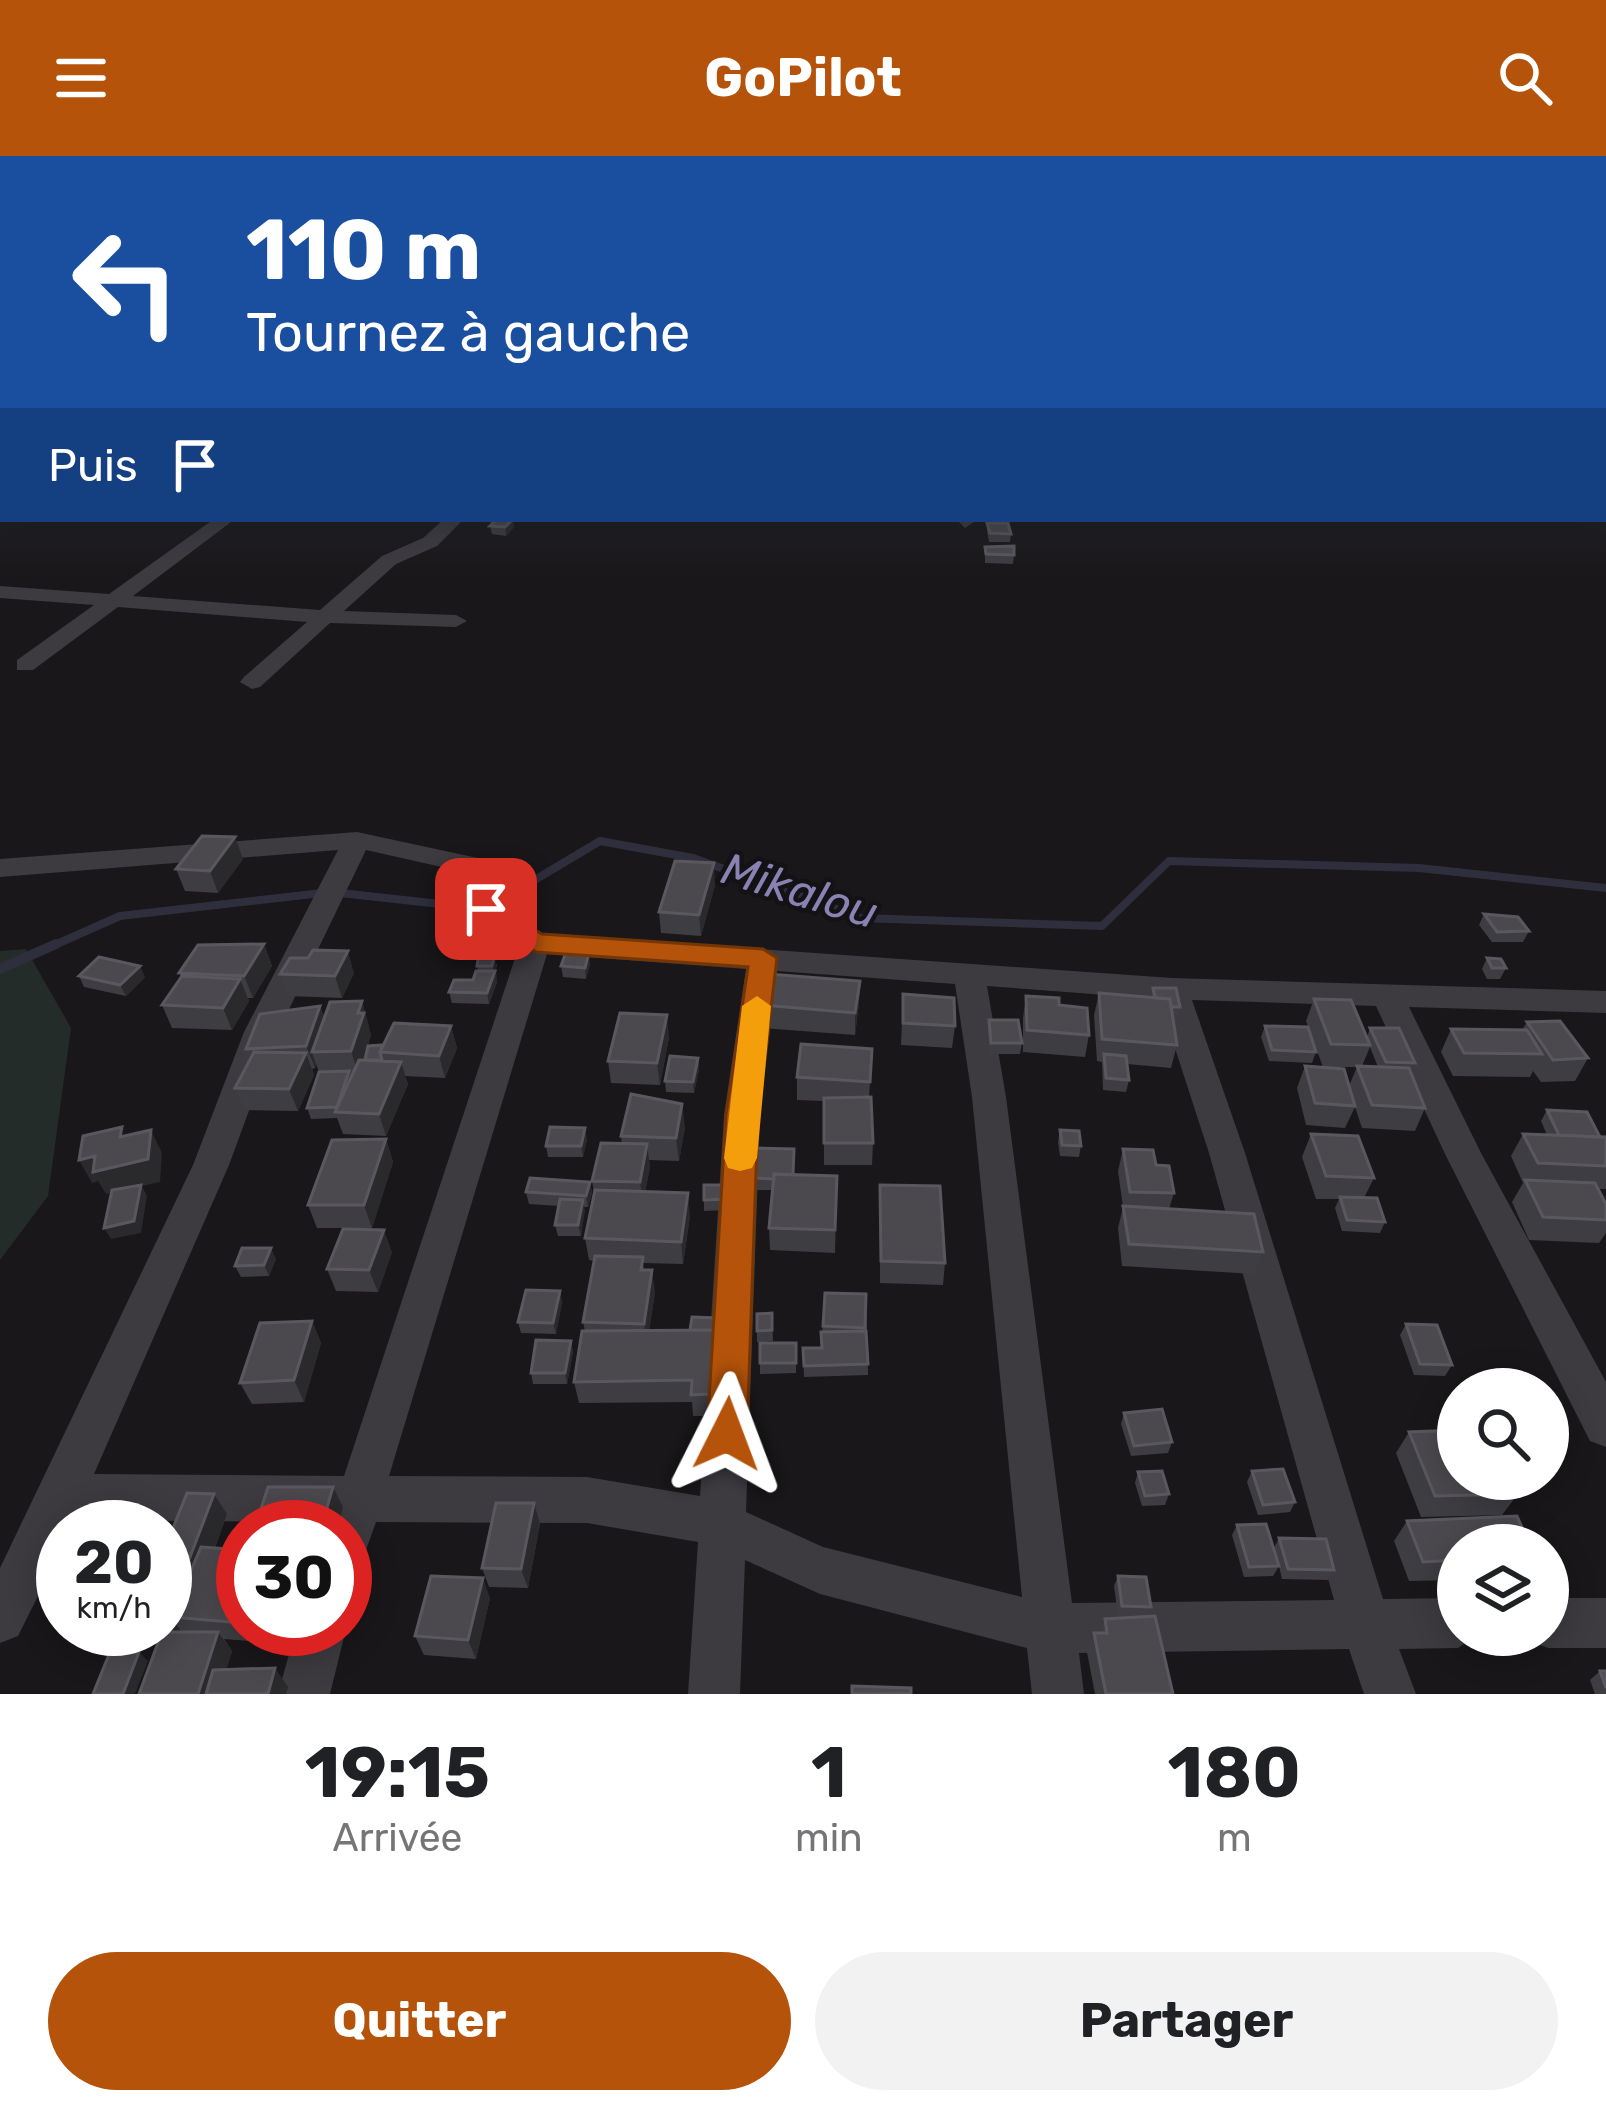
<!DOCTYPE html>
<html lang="fr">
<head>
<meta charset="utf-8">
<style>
	:root { --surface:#fff; --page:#f2f2f2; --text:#202124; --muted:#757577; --accent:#b45309 }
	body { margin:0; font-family:Rubik,sans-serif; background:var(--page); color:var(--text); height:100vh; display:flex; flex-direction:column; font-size:45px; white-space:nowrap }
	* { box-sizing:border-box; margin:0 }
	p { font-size:39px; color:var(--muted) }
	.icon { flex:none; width:66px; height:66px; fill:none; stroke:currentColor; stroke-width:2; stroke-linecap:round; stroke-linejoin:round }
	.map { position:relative; height:1538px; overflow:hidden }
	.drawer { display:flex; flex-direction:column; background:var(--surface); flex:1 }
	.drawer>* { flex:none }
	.guide { position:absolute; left:0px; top:0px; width:1608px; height:366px; box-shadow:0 6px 30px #0003; background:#1a4fa0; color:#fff; overflow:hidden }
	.controls { position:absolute; left:1437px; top:1212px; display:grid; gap:24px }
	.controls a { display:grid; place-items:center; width:132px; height:132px; border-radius:50%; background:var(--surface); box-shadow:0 6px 30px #0003; font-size:60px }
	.speed { position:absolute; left:36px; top:1344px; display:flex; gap:24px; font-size:60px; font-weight:700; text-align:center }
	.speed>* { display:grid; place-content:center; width:156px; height:156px; border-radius:50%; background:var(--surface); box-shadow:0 6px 30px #0003; line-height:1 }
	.speed small { font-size:30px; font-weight:400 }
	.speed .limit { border:18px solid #d22; background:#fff; color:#111 }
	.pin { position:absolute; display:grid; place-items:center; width:102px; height:102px; color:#fff; margin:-51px; border-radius:24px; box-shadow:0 6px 18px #0006 }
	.me { position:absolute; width:132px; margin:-66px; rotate:3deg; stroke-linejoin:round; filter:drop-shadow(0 0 9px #0008) }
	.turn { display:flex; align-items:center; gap:42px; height:252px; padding:0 48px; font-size:54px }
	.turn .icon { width:156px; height:156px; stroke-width:2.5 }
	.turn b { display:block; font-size:84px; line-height:102px }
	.then { display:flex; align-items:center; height:114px; padding:0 48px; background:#0003; gap:24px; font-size:45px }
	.eta { display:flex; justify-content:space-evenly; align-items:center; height:204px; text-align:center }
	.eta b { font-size:72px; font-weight:700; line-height:84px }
	.cta { display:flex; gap:24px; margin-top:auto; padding:24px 48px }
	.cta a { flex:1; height:138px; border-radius:72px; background:var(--accent); color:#fff; font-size:48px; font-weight:700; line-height:138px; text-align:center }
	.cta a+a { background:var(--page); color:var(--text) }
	header { display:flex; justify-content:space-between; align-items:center; height:156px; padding:0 48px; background:var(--accent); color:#fff; font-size:54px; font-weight:700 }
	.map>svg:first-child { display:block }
</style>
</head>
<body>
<header><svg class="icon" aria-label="menu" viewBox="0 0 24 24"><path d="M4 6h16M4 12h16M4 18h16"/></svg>GoPilot<svg class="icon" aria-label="search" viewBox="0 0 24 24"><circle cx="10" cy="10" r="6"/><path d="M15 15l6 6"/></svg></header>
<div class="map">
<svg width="1606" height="1538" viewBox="0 0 1606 1538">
	<rect width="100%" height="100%" fill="#191719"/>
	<path fill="#242c2a" d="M26,793L71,872L48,1040L0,1104V795Z"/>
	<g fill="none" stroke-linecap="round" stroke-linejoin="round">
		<path stroke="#2f2e3d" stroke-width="8" d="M50,791L120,760L331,736L486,753L600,685L693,702L861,762L1102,770L1169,705L1419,712L1606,732"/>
		<path stroke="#2f2e3d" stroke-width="10" d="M0,813L56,788"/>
		<path fill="#3d3b40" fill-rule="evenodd" d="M3,317V327L0,328V318Z
			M214,363H235L133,440L320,454L382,400L423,382L444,363H464L437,390L396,408L344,455L456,459L467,465L456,471L330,467L260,531L252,533L240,526L244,521L307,466L118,451L33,514H17V504L94,449L0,442V430L109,438Z
			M956,363H974V366L965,372Z
			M357,676L487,704L500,749L542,778L1172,822L1606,835V857L1409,851L1481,997L1606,1226V1291L1590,1285L1446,1000L1376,850L1192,844L1245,997L1383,1443L1458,1442V1479H1478L1458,1492L1399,1493L1416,1538H1364L1349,1493L1079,1497L1084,1538H1032L1027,1492L820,1438L745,1404L740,1538H688L698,1386L587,1367L376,1366L362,1405L345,1412V1371H327L329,1366L74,1364L71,1371H63V1390L18,1480L0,1487V1412L193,1009L244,876L338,694L0,721V703ZM366,694L464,716L476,760L519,790L344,1320L94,1318L229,1009L278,876ZM547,798L746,813L724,959L700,1340L587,1321L389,1320ZM777,815L955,828L972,941L1022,1441L823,1391L746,1356L760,959ZM987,830L1159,843L1209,997L1334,1444L1072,1447L1006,941Z
			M1548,1442H1606V1492H1548L1530,1485L1528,1479H1548Z
			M345,1471L346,1473L330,1538H278L296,1473Z"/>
	</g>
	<path fill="#3e3d41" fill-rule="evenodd" d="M987,367L1011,378L1010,386H989L987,375Z
		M490,370L514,371L506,380L492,378Z
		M985,391L1014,399L1013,408L985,407Z
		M243,703L218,737L185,735L176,713Z
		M715,729L701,780L661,777L659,756Z
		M1484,758L1529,775L1523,786H1492L1479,769Z
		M264,788L272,810L253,842H248L249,845L232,874L172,872L162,849L181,821L179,817Z
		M308,802L354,817L342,842L288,840L280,818Z
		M1487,802L1506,812L1500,823H1487L1482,813Z
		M497,808L495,818L497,826L489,848L452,847L449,836L473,824L478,815L477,810Z
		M590,808L586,823L563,821L561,810Z
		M79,820L145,821L126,840L84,831Z
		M1153,832L1180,851L1177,862H1173L1177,889L1171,912L1127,908L1129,924L1126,936L1103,934L1102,906L1097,905L1094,859L1099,837L1151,841Z
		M903,838L955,870L952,892L901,889Z
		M1026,840L1059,849L1089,879L1085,901L1023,896V862Z
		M1314,843L1367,881L1370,872L1415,907L1411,917L1425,952L1415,975L1362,972L1355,951L1345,972L1306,969L1297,932L1305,910L1349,930L1357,911H1323L1306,865ZM1370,891L1378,911L1362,910Z
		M362,845L371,879L363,904H365L383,889L451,870L457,892L445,922L405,920L408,928L386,980L343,978L337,962L311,963L307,952L319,916L316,908L315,912L312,913L314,919L298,955L245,954L235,932L250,903L246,893L320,850L324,861Z
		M859,847L855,879L762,872V849Z
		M989,864L1022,887L1020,898H990L987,875Z
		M1527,866L1588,902L1575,925L1541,926L1533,915L1530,921L1453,920L1441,896L1451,873L1522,874Z
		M1265,870L1316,896L1312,907L1269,905L1261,881Z
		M669,881L660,929L611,927L608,905Z
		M872,893L869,941L873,987L872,1009H824V945L797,944V921Z
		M698,902L699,913L694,937L666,936L665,925Z
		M1547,954L1606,1010V1033H1598L1606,1048V1077L1599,1087L1529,1084L1512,1046L1523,1027L1511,1000L1523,978L1547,979L1541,965Z
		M685,971L679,1005L649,1004L650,1011L645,1036L690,1060L683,1108L643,1107L644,1114L655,1136L649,1175L690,1174L718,1162L714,1260H693L692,1246L579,1247L574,1226L585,1175L583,1166L594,1105L589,1104L585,1082L594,1036L592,1025L622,988L621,980Z
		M1060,974L1081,990L1079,1001L1060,1000L1058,986Z
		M1311,978L1374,1022L1364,1042L1385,1066L1380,1077L1342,1075L1335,1052L1339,1043H1316L1302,1001Z
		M386,983L393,1006L372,1072H317L308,1049Z
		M587,983L583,1001H548L546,990Z
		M1123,993L1156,1009L1174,1037L1169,1053L1263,1096L1254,1118L1122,1110L1118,1072L1123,1051L1118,1015Z
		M793,1019L837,1020L835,1097L770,1094L769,1072L773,1034H754V1022Z
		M590,1026L592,1037L588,1051H584L581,1080H558L555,1069L559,1050L529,1048L526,1036Z
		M880,1029L945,1107L943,1129L880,1127Z
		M728,1040V1054L704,1055V1044Z
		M392,1096L378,1136L336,1135L327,1113Z
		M276,1103L269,1120L241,1121L235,1110Z
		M560,1135L562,1146L556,1178L521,1177L518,1166Z
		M825,1137L866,1138L868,1219L804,1221L803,1192H821Z
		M772,1157L773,1185L757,1186V1158Z
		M312,1165L321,1187L304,1246L252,1248L240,1227Z
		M1406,1168L1452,1209L1445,1220L1414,1219L1400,1179Z
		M571,1185L573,1196L567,1228H533L531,1217Z
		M760,1187H796V1217L760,1218Z
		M1124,1257L1172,1286L1168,1297L1131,1300L1121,1268Z
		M1409,1276L1518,1338L1502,1359L1421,1361L1396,1297Z
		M1252,1315L1295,1346L1290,1356L1258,1359L1247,1326Z
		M1138,1316L1169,1338L1165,1349L1142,1350L1135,1327Z
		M534,1347L540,1368L528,1432L489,1431L482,1412Z
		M227,1358L215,1392L243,1394V1473H311L305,1496L282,1495L276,1486L275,1487L224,1483L232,1495L226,1514L288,1531L286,1538H139L158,1486H151L140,1473H165V1392Z
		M1407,1365L1458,1389V1424L1409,1425L1394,1385Z
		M1237,1369L1274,1392L1279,1382L1334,1414L1328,1424L1282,1423L1279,1410L1273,1420L1244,1421L1232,1379Z
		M1118,1420L1151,1451L1147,1461L1118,1460L1114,1430Z
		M490,1442L476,1503L424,1499L415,1480Z
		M1105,1463L1173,1538H1095L1087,1496L1094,1477H1099Z
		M1600,1515H1606V1538H1595L1590,1524Z"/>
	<path fill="#2a292c" d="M513,363L514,371L506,380L505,371Z
		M235,681L243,703L218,737L210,715Z
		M714,707L715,729L701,780L699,759Z
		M264,788L272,810L253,842L244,820Z
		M348,795L354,817L342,842L335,820Z
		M495,797L497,826L489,848L487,837L494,818L492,810Z
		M589,797L590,808L586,823L585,812Z
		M140,810L145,821L126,840L120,829Z
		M240,823L249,845L232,874L223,852Z
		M860,825L859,847L855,879V857Z
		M362,845L371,879L358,917L351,895Z
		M320,850L328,872L312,896L316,908L315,912L306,890Z
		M667,859L669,881L660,929L657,907Z
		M451,870L457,892L445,922L439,900Z
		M306,897L314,919L298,955L289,933Z
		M698,902L699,913L694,937L693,926Z
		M401,906L408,928L386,980L379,958Z
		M682,948L685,971L679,1005L676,982Z
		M585,972L587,983L583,1001L581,990Z
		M151,974L162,997L160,1026L142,1030L147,1040L141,1077L111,1083L104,1072L141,1030L106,1038L98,1025L92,1027L79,1004Z
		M386,983L393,1006L372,1072L364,1049Z
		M647,988L650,1011L643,1048L640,1026Z
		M590,1026L592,1037L588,1051L586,1040Z
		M688,1037L690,1060L683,1108L681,1086Z
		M583,1044L585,1055L581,1080L578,1069Z
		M384,1074L392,1096L378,1136L369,1114Z
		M271,1092L276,1103L269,1120L264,1109Z
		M652,1114L655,1136L647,1190L644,1168Z
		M560,1135L562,1146L556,1178L553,1167Z
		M718,1162L719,1173L714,1260L712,1238Z
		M312,1165L321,1187L304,1246L294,1224Z
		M571,1185L573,1196L567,1228L565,1217Z
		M333,1331L343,1351L338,1371H323Z
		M214,1338L227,1358L189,1463L171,1461L183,1478L180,1486L165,1467Z
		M534,1347L540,1368L528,1432L521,1413Z
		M483,1422L490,1442L476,1503L468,1484Z
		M265,1473H280L275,1487Z
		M302,1473H311L305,1496L298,1486Z
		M218,1476L232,1495L219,1538H198Z
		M139,1496L148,1505L135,1538H123Z
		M275,1512L288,1531L286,1538H268Z"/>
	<path fill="#4b494e" stroke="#5a585f" stroke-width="3" d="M497,363H513L505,371L490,370Z
		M987,367H1008L1011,378L990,377Z
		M1014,390V399L986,398L985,391Z
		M202,680L235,681L210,715L176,713Z
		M675,705L714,707L699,759L659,756Z
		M1484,758L1518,761L1529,775L1497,776Z
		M264,788L244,820L179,817L198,789Z
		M313,794L348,795L335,820L280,818L290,802H308Z
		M566,796L589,797L585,812L561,810Z
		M479,797H495L492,810H477Z
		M99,801L140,810L120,829L79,820Z
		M1487,802L1501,803L1506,812H1492Z
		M476,815H495L487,837L449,836L454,824H473Z
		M768,818L860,825L855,857L762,849Z
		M182,820L240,823L223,852L162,849Z
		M1153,832H1176L1180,851H1171L1170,843L1155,842Z
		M1099,837L1170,843L1177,889L1102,883Z
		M903,838L954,842L955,870L903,867Z
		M1026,840L1059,842V849L1087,852L1089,879L1027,874Z
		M1314,843L1351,844L1370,889L1331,888Z
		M362,845L358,857H364L351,895L312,896L330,846Z
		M320,850L306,890L246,893L260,858Z
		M620,857L667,859L657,907L608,905Z
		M989,864H1018L1022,887H991Z
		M1560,865L1588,902L1553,904L1527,866Z
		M394,867L451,870L439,900L380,896Z
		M1265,870L1308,871L1316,896L1272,894Z
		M1370,872H1399L1415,907L1386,906Z
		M1451,873L1527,874L1542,898L1464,897Z
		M801,888L872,893L870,926L797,921Z
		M383,889L380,896L382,904H365L368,890Z
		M254,896L306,897L289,933L235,932Z
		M1104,898L1126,900L1129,924L1106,922Z
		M670,900L698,902L693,926L665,925Z
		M359,904L401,906L379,958L335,956Z
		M1305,910L1344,913L1355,950L1315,947Z
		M1357,910L1409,912L1425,952L1372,949Z
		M349,915L337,951L307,952L319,916Z
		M631,938L682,948L676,982L621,980Z
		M871,941L873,987H824V942Z
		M1547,954L1587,956L1600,981L1559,979Z
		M122,971L120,981L151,974L148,1003L93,1016L95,1000L79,1004L83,980Z
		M550,971L585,972L581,990H546Z
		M1060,974L1079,975L1081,990L1062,989Z
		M1311,978L1358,980L1374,1022L1326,1020Z
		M1523,978L1606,981V1010L1538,1007Z
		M386,983L364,1049H308L332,984Z
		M601,987L647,988L640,1026L592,1025Z
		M756,992L794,993L793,1019L774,1018V1023L754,1022Z
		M1123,993L1153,994L1156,1009L1169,1010L1174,1037L1130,1036Z
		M774,1018L837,1020L835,1074L769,1072Z
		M530,1022L590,1026L586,1040L526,1036Z
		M1525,1024L1595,1027L1606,1048V1064L1543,1061Z
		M141,1029L134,1065L104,1072L112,1034Z
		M704,1029H728L727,1043L704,1044Z
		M880,1029L940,1030L945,1107L881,1105Z
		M595,1034L688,1037L681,1086L585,1082Z
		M1340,1041L1377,1042L1385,1066L1347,1064Z
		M560,1043L583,1044L578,1069H555Z
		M1123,1050L1254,1058L1263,1096L1129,1088Z
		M343,1073L384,1074L369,1114L327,1113Z
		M242,1092H271L264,1109L235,1110Z
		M595,1100L643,1101L641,1114H652L644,1168L583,1166Z
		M526,1134L560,1135L553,1167L518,1166Z
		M825,1137L866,1138L865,1172L823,1170Z
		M772,1157V1174L757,1175V1158Z
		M692,1161L718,1162L716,1179V1174H690Z
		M312,1165L294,1224L240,1227L260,1167Z
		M1406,1168L1437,1169L1452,1209L1420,1208Z
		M716,1174L712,1238L691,1239L692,1224L574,1226L582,1175Z
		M866,1175L868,1208L804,1210L803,1192H822L821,1176Z
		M536,1184L571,1185L565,1217H531Z
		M760,1187H796V1207H760Z
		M1162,1253L1172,1286L1134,1290L1124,1257Z
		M1458,1274V1323H1511L1518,1338L1435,1340L1409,1276Z
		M1283,1313L1295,1346L1263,1349L1252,1315Z
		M1162,1315L1169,1338L1145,1340L1138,1316Z
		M268,1331H333L322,1369L255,1371Z
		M187,1337L214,1338L165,1467V1392Z
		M496,1347H534L521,1413L482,1412Z
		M1517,1360L1530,1389H1458V1404L1423,1406L1407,1365Z
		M1266,1368L1279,1410L1249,1411L1237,1369Z
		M1279,1382L1326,1383L1334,1414L1288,1413Z
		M201,1391L243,1394V1467L171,1461Z
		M431,1420L483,1422L468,1484L415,1480Z
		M1118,1420L1146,1421L1151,1451L1122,1450Z
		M1155,1460L1173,1538H1106L1094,1477H1107L1105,1463Z
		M280,1473H302L298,1486L276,1485Z
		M162,1476H218L198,1538H139Z
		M110,1496H139L123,1538H93Z
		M275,1512L268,1538H206L213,1514Z
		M1600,1515H1606V1532Z
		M852,1530L911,1532V1538H852Z"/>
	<linearGradient id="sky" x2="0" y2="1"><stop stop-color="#0e0d0e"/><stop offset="0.48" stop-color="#383c49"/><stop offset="1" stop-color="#383c49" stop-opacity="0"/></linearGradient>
	<rect width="1606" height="417" fill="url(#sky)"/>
	<path fill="#b45309" stroke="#753606" stroke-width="3" d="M486,744L542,778L763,793L777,802L758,959L747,1278L741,1292L727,1298L713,1292L707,1278L726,959L748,811L536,796L476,759L473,753Z"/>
	<path fill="#f59e0b" d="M757,840L771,850L757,1002L752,1012L740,1015L728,1012L724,1002L742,850Z"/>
	<g text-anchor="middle" stroke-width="9" stroke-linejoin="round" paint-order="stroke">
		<g font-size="45" font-style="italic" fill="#8883b2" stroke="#141214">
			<text transform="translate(800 734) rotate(17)" y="16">Mikalou</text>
		</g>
	</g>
</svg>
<div class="controls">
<a><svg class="icon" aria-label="search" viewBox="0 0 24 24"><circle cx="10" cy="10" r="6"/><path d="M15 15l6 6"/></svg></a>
<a><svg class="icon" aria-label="layers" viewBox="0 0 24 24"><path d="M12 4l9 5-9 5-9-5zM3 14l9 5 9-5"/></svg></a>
</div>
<div class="speed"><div>20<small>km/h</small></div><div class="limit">30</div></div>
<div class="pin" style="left:486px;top:753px;background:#d93025"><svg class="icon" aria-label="arrive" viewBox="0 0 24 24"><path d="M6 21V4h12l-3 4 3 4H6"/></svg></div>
<svg class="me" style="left:727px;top:1278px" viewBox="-20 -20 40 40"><path d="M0-17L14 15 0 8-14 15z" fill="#b45309" stroke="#fff" stroke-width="4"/></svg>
<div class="guide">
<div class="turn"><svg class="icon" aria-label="left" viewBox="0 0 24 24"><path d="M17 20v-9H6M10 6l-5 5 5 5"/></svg><div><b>110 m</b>Tournez à gauche</div></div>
<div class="then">Puis<svg class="icon" aria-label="arrive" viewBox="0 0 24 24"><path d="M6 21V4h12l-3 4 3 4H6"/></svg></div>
</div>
</div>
<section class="drawer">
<div class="eta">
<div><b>19:15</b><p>Arrivée</p></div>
<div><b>1</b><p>min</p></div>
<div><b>180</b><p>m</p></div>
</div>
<div class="cta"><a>Quitter</a><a>Partager</a></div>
</section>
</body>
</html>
